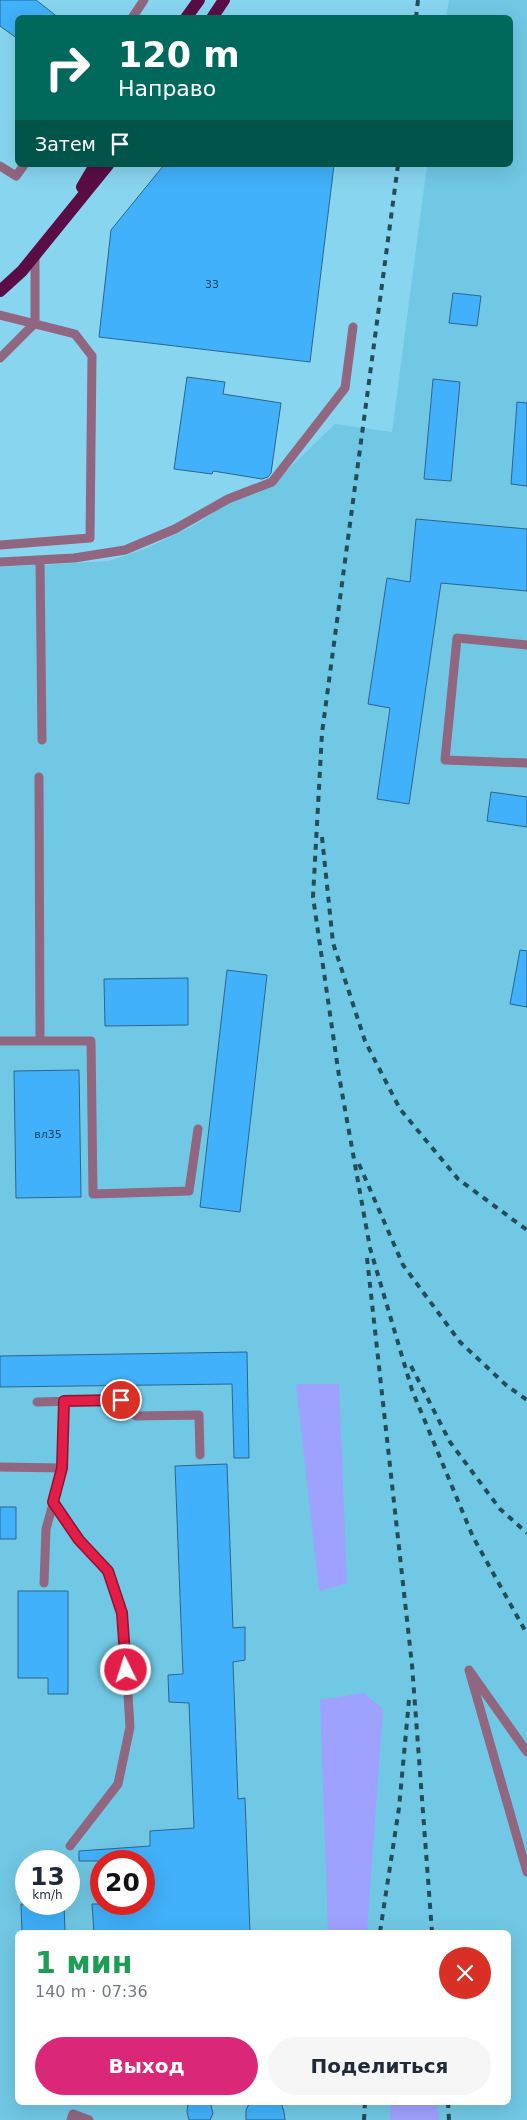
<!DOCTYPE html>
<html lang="ru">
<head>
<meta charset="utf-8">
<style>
	:root { --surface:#fff; --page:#f6f6f7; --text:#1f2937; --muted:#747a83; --accent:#db2777 }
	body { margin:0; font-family:"DejaVu Sans",sans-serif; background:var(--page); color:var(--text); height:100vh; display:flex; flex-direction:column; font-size:19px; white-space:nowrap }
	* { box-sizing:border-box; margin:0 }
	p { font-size:16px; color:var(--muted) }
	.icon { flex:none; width:28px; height:28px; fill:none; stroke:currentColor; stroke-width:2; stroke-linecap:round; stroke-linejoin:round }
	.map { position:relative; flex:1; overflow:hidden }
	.drawer { position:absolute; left:15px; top:1930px; width:496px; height:175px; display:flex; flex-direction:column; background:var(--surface); border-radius:8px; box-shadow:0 5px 20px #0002 }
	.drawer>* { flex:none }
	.hud { position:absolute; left:15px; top:15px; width:498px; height:152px; border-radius:8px; box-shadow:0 5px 20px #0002; background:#00695c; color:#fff; overflow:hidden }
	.speed { position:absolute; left:15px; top:1850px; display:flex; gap:10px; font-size:25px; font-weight:700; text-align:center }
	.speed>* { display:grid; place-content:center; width:65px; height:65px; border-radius:50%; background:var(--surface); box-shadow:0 5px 20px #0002; line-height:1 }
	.speed small { font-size:12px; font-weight:400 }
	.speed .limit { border:8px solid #d22; background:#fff; color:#111 }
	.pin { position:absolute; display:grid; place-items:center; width:42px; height:42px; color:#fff; margin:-21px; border:2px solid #fff; border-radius:50%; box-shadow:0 1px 5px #0007 }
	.me { position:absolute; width:55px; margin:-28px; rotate:356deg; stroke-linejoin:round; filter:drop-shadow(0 0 4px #0008) }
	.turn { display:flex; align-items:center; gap:18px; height:105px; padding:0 20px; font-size:22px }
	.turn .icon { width:65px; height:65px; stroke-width:2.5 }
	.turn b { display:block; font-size:35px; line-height:42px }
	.then { display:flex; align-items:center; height:48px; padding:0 20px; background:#0003; gap:10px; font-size:19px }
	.round { display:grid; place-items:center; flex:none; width:52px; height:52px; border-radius:26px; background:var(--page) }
	.head { display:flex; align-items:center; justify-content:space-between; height:85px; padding:0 20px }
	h1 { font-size:30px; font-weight:700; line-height:38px; color:#1e9e55 }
	.action { display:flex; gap:10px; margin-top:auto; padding:10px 20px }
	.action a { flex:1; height:58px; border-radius:30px; background:var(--accent); color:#fff; font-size:20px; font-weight:700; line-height:58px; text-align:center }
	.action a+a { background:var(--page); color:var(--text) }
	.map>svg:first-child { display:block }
</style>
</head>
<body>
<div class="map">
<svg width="527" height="2120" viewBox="0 0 527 2120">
	<rect width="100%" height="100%" fill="#88d5f0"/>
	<path fill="#71c8e4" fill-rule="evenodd" d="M449,0H527V2120H0V567L109,561L145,549L193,526L244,493L275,482L335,424L392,432L427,165H510V18L446,17ZM26,1861H69V1904H26ZM101,1861H144V1904H101ZM18,1932H509V2102H18Z"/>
	<path fill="#9fa1ff" d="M296,1384H339L347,1583L319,1591Z
		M364,1693L383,1709L367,1932H328L320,1700Z
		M391,2103H437L439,2120H390Z"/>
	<path fill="#40b1fa" stroke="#2e658b" d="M0,0H36L59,18H18V39L0,26Z
		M164,165H334L310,362L99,337L111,230Z
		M453,293L481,296L477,326L449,323Z
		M187,377L225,382L223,394L281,403L271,473L268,477L262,479L213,471L212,474L174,469Z
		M433,379L460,382L451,481L424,479Z
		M517,402L527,403V486L511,484Z
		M416,519L527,529V591L441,583L409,804L377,799L390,708L368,704L387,578L410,582Z
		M491,792L527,797V827L487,821Z
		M520,950L527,951V1007L510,1004Z
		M227,970L267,975L240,1212L200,1207Z
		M188,978V1025L105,1026L104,979Z
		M79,1070L81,1197L16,1198L14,1071Z
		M247,1352L249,1458H234L232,1384L0,1387V1356Z
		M227,1464L233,1628L245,1627V1660L233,1662L238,1799L245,1798L250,1932H94L92,1904H144V1861H79V1851L150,1846V1831L194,1828L189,1703L169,1702L168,1675L183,1674L175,1466Z
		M0,1507H16V1539H0Z
		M18,1591H68V1694H48V1678H18Z
		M21,1904H64L65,1932H22Z
		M188,2102H210L213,2113L210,2120H189L187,2112Z
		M250,2102H281L284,2112L285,2120H246V2110Z"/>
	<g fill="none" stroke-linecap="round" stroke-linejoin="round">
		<path stroke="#916680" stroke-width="9" d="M132,18L144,0
			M0,166L16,176L24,165
			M0,315L75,334L92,356L90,538L0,545
			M0,358L35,323V254
			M40,560L42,740
			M0,562L74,558L125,550L175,529L228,499L272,482L345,388L353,327
			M527,645L457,638L445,760L527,763
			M39,777L40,1041
			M0,1041H91L93,1194L189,1191L198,1129
			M37,1402L121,1400L136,1416L199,1415L200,1455
			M0,1467L63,1468L64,1401
			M53,1502L79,1540L108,1571L123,1613L130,1727L118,1784L70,1846
			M44,1583L46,1529L63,1468
			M527,1752L469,1670L527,1872
			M71,2120L73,2114L89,2120"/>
		<path stroke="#5a0d45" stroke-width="12" d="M186,18L199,0
			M212,18L224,0
			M82,187L95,165
			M0,291L22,271L108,165"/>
		<path stroke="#224d5b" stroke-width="4" stroke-dasharray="6 6" stroke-linecap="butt" d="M416,18L418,0
			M398,165L322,733L313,897L339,1076L370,1248L412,1390L473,1537L527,1634
			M322,837L333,943L365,1041L400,1109L458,1179L527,1230
			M359,1164L403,1265L460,1342L506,1385L527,1400
			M367,1258L412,1665L432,1932
			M411,1366L450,1442L500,1509L527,1533
			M380,1932L399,1808L409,1700
			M448,2102L449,2120
			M364,2120L365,2102"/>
	</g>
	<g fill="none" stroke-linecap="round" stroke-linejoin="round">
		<g stroke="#92132f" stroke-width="12">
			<path id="route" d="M121,1400L64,1401L62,1468L53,1502L79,1540L108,1571L122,1613L126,1670"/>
		</g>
		<use href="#route" stroke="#e11d48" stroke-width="9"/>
	</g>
	<g text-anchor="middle" stroke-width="4.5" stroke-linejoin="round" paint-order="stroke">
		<g font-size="11" fill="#10445e">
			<text x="212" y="288">33</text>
			<text x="48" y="1138">вл35</text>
		</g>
	</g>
</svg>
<div class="speed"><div>13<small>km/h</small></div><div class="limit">20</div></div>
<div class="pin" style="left:121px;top:1400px;background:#d93025"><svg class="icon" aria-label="arrive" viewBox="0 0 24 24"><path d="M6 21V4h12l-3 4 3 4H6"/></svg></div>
<svg class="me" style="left:126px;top:1670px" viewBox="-20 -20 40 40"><circle r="17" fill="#e11d48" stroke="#fff" stroke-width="3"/><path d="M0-11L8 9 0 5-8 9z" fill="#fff"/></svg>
<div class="hud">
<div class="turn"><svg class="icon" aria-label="right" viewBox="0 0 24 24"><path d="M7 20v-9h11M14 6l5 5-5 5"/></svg><div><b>120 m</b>Направо</div></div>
<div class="then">Затем<svg class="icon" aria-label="arrive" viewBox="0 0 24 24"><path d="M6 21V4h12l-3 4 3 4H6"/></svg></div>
</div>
<section class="drawer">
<div class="head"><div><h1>1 мин</h1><p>140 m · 07:36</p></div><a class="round" style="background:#d93025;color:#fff"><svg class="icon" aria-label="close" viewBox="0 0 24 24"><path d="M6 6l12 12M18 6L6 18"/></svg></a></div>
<div class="action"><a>Выход</a><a>Поделиться</a></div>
</section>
</div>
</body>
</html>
